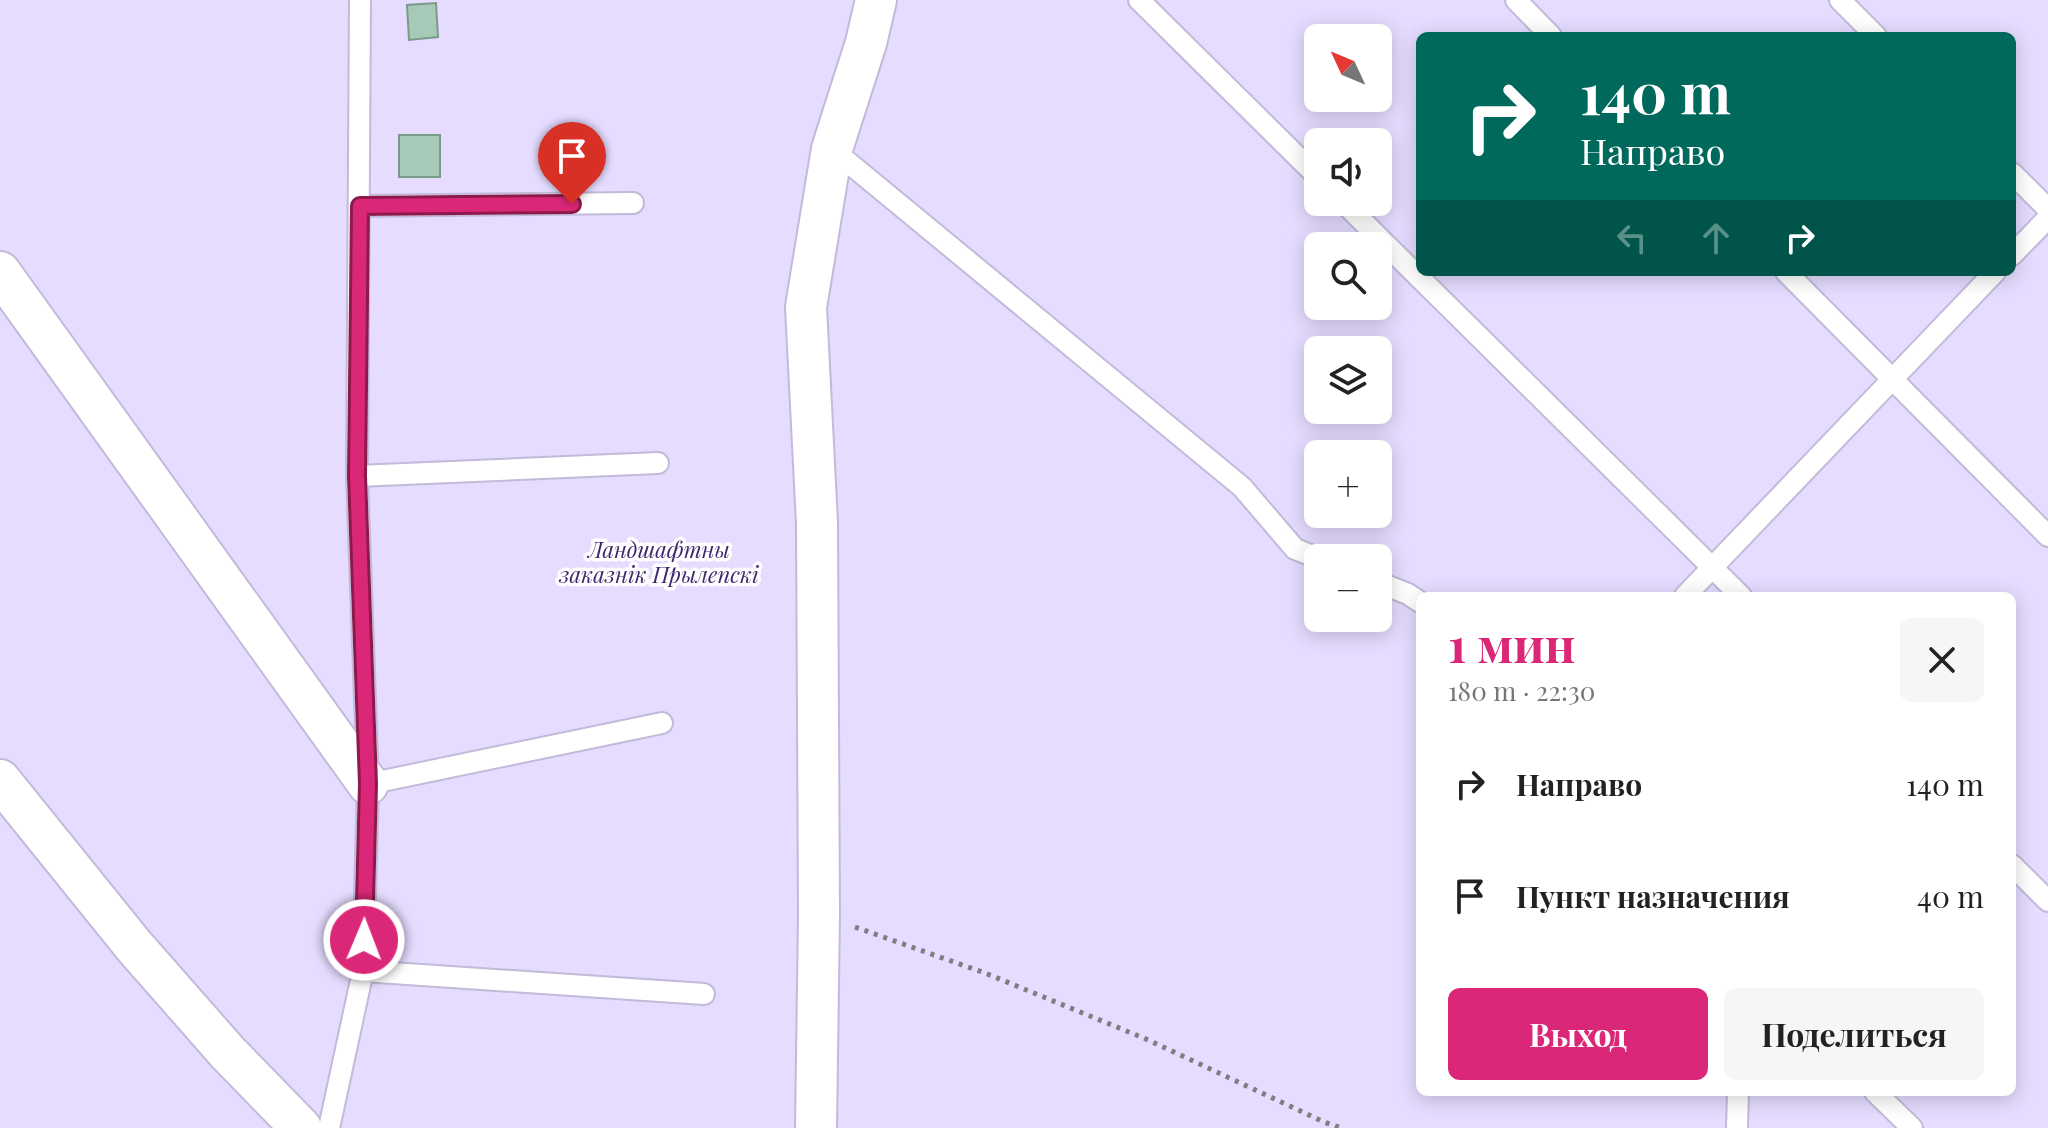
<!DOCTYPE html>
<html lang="ru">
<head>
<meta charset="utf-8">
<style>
	:root { --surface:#fff; --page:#f6f6f6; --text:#222; --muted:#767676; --accent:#db2777 }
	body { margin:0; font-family:"Playfair Display",serif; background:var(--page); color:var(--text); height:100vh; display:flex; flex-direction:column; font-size:30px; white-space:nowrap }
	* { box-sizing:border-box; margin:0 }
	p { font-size:26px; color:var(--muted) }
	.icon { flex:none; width:44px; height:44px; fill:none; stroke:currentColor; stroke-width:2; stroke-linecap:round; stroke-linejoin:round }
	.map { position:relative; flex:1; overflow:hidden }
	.details { position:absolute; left:1416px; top:592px; width:600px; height:504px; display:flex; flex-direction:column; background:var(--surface); border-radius:12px; box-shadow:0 4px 20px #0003 }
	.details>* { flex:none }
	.top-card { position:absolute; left:1416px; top:32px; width:600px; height:244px; border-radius:12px; box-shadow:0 4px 20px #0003; background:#00695c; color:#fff; overflow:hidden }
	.needle { width:52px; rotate:314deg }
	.fabs { position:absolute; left:1304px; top:24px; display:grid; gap:16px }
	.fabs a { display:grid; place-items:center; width:88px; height:88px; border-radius:12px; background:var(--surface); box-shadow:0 4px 20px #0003; font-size:40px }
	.pin { position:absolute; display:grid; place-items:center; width:68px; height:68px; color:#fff; margin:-82px -34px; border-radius:50% 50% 50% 0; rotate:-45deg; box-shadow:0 0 8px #0007 }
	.pin .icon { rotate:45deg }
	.me { position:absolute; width:88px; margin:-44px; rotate:1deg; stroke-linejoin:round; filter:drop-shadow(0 0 6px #0008) }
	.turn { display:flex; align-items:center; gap:28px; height:168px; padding:0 32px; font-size:36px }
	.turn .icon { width:104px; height:104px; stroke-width:2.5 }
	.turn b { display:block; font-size:56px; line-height:68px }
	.lanes { display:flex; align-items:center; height:76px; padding:0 32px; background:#0003; justify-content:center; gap:40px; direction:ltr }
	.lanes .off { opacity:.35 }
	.round { display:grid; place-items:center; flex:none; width:84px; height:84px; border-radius:12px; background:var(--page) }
	.summary { display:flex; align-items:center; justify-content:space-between; height:136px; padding:0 32px }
	h1 { font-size:48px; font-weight:700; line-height:60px; color:var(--accent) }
	.button { display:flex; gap:16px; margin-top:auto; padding:16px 32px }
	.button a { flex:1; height:92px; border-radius:12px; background:var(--accent); color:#fff; font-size:32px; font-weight:700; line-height:92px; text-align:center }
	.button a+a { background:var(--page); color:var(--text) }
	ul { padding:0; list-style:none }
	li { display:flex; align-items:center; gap:24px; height:112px; padding:0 32px }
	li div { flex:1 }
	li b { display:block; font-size:30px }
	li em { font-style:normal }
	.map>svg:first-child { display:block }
</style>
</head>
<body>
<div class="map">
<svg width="2048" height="1128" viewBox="0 0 2048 1128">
	<rect width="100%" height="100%" fill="#fafafa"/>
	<path fill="#e5dcff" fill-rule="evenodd" d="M0,0H2048V1128H0ZM1420,36H2012V272H1420ZM1318,38H1378V98H1318ZM1318,142H1378V202H1318ZM1318,246H1378V306H1318ZM1318,350H1378V410H1318ZM1318,454H1378V514H1318ZM1318,558H1378V618H1318ZM1420,596H2012V1092H1420Z"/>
	<path fill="#a7c9b8" stroke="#799b8a" stroke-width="2" d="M436,3L438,37L409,40L407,5Z
		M399,135H440V177H399Z"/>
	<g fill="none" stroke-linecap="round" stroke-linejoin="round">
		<g stroke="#c2bad9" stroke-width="24">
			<path id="lane" d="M1139,0L1318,177
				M1516,0L1551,36
				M1840,0L1876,36
				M832,149L1242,487L1295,549L1318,558
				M2012,173L2048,209
				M1343,202L1741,596
				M360,206L633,203
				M2012,255L2048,218
				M1786,272L2048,536
				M357,476L658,463
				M1378,582L1408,594L1420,602
				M1685,596L1995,272
				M368,784L662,723
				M2012,865L2048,901
				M363,971L704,994
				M1875,1092L1912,1128
				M329,1128L363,971L368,784L357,476L360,0
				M1737,1128L1738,1092"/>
		</g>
		<g stroke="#c2bad9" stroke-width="44">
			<path id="street" d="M0,272L368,784
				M0,780L134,946L228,1053L301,1128
				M816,1128L819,914L817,523L806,307L832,149L866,43L876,0"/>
		</g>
		<path stroke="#7e7d82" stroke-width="5" stroke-dasharray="4 6" stroke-linecap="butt" d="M855,927L985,973L1146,1039L1324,1122L1341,1128"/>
		<use href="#lane" stroke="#fff" stroke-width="20"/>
		<use href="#street" stroke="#fff" stroke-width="40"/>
	</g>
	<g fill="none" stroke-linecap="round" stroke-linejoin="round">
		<g stroke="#8e194d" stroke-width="20">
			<path id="route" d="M364,940L368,784L357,476L360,206L572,204"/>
		</g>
		<use href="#route" stroke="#db2777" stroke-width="14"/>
	</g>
	<g text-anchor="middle" stroke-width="7" stroke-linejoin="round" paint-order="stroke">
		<g font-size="22" font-style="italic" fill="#40266c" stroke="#fff">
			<text x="659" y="558">Ландшафтны<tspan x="659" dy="25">заказнік Прылепскі</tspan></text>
		</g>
	</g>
</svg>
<div class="fabs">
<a><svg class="needle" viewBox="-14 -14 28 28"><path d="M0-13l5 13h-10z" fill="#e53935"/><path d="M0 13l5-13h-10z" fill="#767676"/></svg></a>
<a><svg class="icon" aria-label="sound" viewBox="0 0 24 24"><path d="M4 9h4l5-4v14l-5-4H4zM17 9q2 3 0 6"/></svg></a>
<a><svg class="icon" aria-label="search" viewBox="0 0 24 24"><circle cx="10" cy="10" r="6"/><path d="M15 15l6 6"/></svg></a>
<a><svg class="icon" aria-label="layers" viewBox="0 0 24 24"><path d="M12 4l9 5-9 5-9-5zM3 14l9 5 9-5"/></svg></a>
<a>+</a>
<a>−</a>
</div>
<div class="pin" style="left:572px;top:204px;background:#d93025"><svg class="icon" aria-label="arrive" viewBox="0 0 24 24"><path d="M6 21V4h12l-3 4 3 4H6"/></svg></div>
<svg class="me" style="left:364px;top:940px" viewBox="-20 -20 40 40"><circle r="17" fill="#db2777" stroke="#fff" stroke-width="3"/><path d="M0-11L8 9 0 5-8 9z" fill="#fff"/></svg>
<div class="top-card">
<div class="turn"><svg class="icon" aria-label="right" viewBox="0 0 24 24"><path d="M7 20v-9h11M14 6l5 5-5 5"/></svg><div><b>140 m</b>Направо</div></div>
<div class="lanes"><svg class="icon off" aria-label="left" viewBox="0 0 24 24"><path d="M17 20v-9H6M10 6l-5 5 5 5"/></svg><svg class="icon off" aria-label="ahead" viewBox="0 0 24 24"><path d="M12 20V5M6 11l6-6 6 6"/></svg><svg class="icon" aria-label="right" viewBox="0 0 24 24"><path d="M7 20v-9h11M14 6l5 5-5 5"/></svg></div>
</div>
<section class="details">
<div class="summary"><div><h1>1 мин</h1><p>180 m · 22:30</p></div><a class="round"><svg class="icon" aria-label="close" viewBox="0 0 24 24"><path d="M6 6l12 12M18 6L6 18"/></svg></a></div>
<ul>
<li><svg class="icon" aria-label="right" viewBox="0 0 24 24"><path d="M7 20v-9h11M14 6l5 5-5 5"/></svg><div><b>Направо</b></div><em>140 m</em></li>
<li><svg class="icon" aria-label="arrive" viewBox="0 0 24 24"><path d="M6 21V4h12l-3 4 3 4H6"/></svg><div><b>Пункт назначения</b></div><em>40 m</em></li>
</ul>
<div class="button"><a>Выход</a><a>Поделиться</a></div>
</section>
</div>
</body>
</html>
